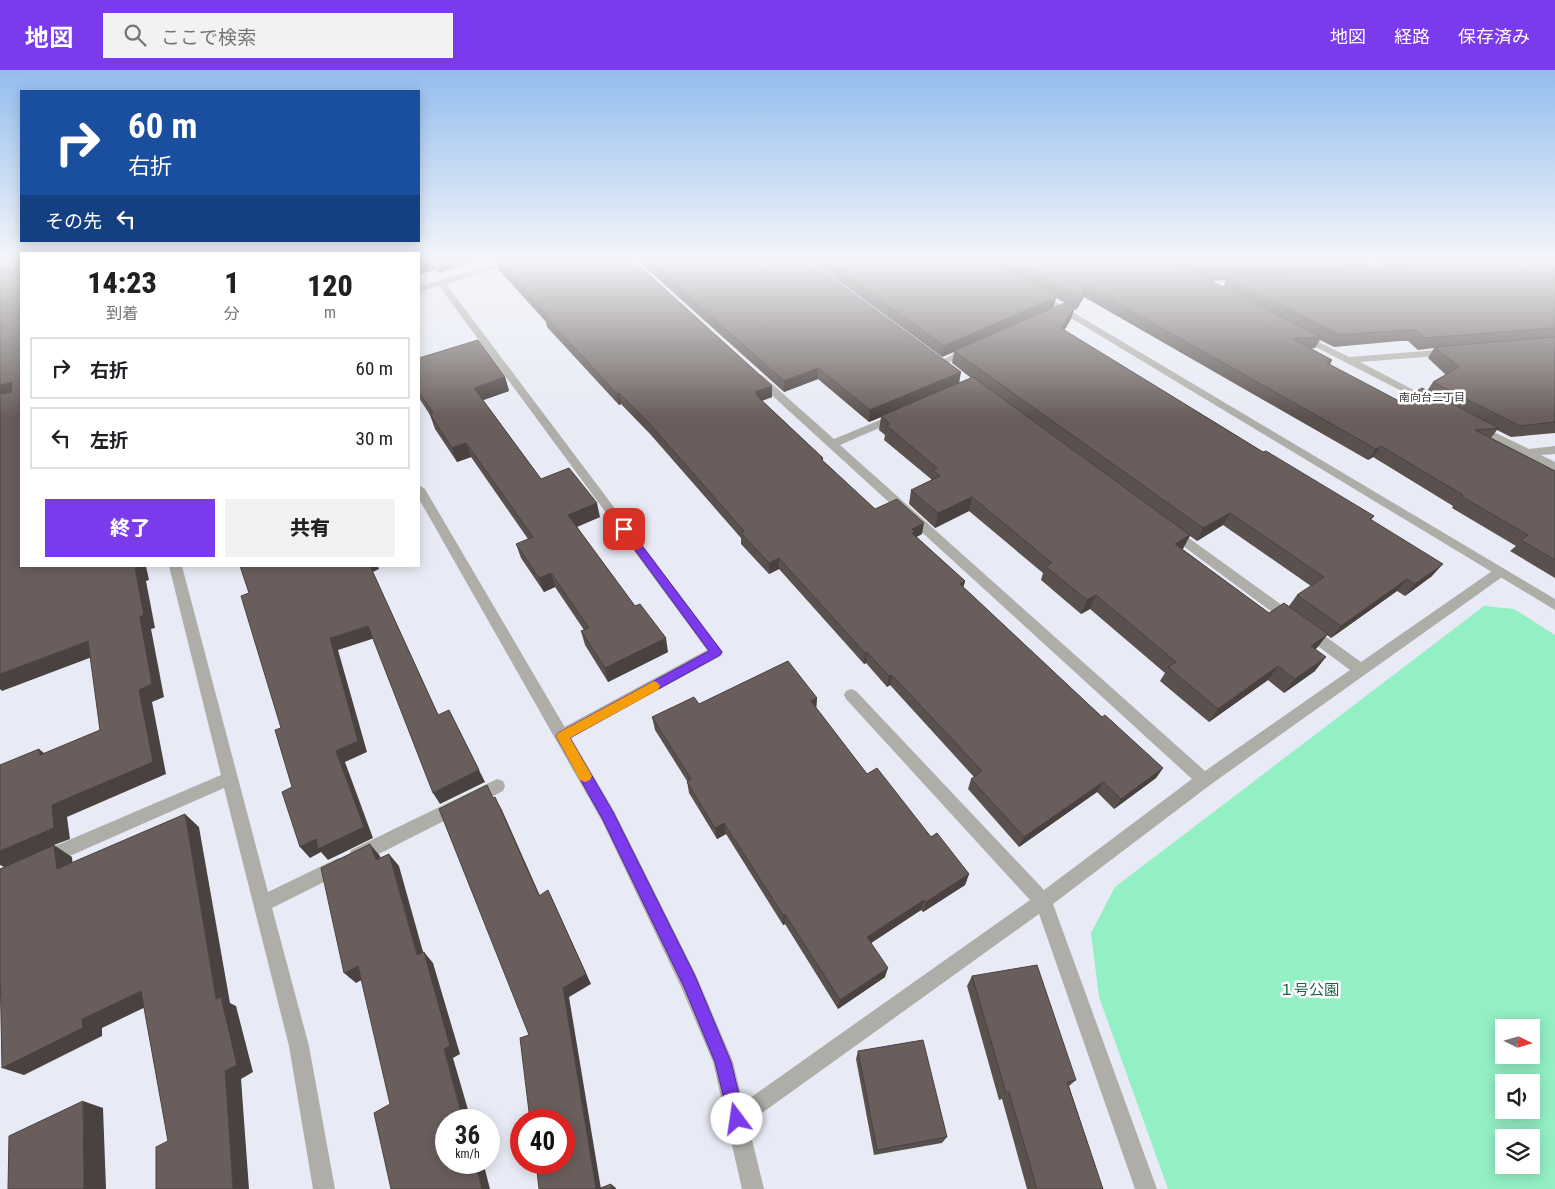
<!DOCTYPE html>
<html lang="ja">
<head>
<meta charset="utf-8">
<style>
	:root { --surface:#fff; --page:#f2f2f2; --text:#202124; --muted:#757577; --line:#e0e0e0; --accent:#7c3aed }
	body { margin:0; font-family:"Roboto Condensed","Noto Sans JP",sans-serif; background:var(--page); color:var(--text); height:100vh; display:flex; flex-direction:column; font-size:19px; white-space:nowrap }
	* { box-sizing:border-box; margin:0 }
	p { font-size:16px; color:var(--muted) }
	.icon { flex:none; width:28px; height:28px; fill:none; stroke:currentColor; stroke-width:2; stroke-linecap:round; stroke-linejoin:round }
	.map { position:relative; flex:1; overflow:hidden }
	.sheet { position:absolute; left:20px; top:182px; width:400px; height:315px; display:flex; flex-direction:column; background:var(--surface); border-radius:0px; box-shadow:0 2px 12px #0003 }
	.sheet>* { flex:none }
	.top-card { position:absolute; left:20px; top:20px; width:400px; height:152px; border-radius:0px; box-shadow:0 2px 12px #0003; background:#1a4fa0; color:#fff; overflow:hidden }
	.needle { width:32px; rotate:95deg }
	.tools { position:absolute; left:1495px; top:949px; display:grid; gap:10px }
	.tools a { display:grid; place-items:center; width:45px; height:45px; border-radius:0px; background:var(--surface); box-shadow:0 2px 12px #0003; font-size:25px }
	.speed { position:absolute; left:435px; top:1039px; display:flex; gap:10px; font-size:25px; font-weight:700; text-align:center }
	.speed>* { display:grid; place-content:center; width:65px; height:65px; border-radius:50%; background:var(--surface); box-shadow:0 2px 12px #0003; line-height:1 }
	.speed small { font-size:12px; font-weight:400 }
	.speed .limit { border:8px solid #d22; background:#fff; color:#111 }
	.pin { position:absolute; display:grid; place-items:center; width:42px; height:42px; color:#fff; margin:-21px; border-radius:10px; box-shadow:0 2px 8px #0006 }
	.me { position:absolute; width:55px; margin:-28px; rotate:346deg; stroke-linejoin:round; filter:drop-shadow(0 0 4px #0008) }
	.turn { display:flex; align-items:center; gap:18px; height:105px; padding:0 25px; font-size:22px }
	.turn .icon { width:65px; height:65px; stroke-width:2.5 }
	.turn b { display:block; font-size:35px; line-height:42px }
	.then { display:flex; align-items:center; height:48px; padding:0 25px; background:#0003; gap:10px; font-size:19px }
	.eta { display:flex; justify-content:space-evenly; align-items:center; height:85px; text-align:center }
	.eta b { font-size:30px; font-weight:800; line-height:35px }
	.action { display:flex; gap:10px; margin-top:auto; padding:10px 25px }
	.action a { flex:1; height:58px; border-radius:0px; background:var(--accent); color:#fff; font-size:20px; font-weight:800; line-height:58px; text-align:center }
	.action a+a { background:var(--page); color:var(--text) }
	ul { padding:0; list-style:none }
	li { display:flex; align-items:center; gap:15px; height:62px; margin:0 10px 8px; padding:0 15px; border:2px solid var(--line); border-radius:0px }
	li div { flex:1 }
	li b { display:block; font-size:19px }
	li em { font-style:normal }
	header { display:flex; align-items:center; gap:30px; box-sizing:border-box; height:70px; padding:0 25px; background:var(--accent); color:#fff }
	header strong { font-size:24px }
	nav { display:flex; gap:28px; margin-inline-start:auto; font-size:18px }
	.search { width:350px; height:45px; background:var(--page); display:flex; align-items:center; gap:12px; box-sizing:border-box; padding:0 18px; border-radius:0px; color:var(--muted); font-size:19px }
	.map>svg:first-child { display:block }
</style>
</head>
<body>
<header>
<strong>地図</strong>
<div class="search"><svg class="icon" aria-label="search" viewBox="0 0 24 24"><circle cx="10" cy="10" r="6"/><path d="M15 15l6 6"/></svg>ここで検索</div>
<nav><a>地図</a><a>経路</a><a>保存済み</a></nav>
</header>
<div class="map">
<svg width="1555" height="1119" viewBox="0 0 1555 1119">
	<rect width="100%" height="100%" fill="#e8ebf5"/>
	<path fill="#93efc4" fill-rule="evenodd" d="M1484,536L1514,539L1555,565V1119H1168L1099,927L1091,863L1115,817ZM1504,958H1531V985H1504ZM1504,1012H1531V1040H1504ZM1504,1068H1531V1095H1504Z"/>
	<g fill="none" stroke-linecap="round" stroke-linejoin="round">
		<path fill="#aeada8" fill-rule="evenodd" d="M511,190H525L446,214L723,582L721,586L562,672L557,671L554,666L557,661L707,580L439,216L419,222V216Z
			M1361,190H1370L1384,203L1383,205H1377Z
			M1301,263L1349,287L1450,279L1455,282L1450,285L1360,292L1433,330L1434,332L1433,334L1429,335L1298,268V264Z
			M969,277L973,278V282L944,295H936L935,293Z
			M758,304L762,305L834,369L892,345H900L901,347L900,349L840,375L1205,701L1350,600L1167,464L1165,461L1167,458H1175L1361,592L1495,499H1505L1506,502L1505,505L1210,715L1053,834L1157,1119H1135L1039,844L744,1056L737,1059L730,1056L727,1049L730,1042L1030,830L846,629L844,625L846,621L851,619L856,621L1044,820L1192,709L754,309L753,307L754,305Z
			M1477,354L1529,379L1555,376V384L1541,385L1555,392V401L1473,359L1472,357L1473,355Z
			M169,496H182L268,822L338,788L344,790L346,796L344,802L272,838L309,976L335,1119H313L289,976L224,718L47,796L41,794L39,788L41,782L221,705Z
			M497,709L503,711L505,716L503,721L363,792L357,794L351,792L349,786L351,780Z"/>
		<path fill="#aeada8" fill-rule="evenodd" d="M1039,222L1555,529V540L1036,227L1034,225Z
			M419,415L425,419L614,741L696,905L733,992L764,1119H742L713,992L682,919L602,751L419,429Z"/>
	</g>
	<path fill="#5a514e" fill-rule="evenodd" d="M419,190H484L438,203L436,200Z
		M490,190H633L772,327L762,331L823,388V391L875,439L922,464L916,467L965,511L963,517L1102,647L1163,698L1156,708L1114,739L1097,722L1019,777L968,719L971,709L974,707L890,615L887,617L866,593L864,594L779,499L769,504L741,474V468L651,365L621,334L619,335L547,257L546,252L499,200L497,192L493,193Z
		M637,190H808L959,313L971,308L952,293L954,282L942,287L810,190H1372L1368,198L1380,197L1373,190H1555V363L1511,367L1497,360L1491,368L1555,401V508L1510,481L1516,476L1452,438L1453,436L1373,387L1368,390L1084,227L1076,240L1074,239L1071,249L1064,260L1263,382L1374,446L1371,450L1432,506L1405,526L1397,521L1331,568L1327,565L1315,579V601L1284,623L1268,610L1209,652L1160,611L1165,603L1090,539L1081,544L1041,510L1043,503L969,441L935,458L909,434L911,420L931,411V409L884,370L885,365L879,360L881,347L869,352L818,309L784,322ZM1226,210L1223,217L1211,211ZM1056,228L1065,233L1053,238ZM1320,270L1334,277L1400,271H1408L1418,280L1434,278L1428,288L1446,305L1433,312L1427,321L1399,331L1330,295L1332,290L1311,279L1315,278ZM1223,455L1311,516L1297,525L1289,536L1269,543L1182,479L1190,466L1197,471Z
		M419,288L505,307L509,321L483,330L541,409L600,447L577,457L668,582L608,612L585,575L581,561L584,560L555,517L544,522L521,488L516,474L528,469L471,387L457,392L435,359L430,345L419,328Z
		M817,628L816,638L867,704L969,804L965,815L923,842L921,840L871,873L885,907L838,939L785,854L783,855L726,764L717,769L689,723L687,711L655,660L652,647L699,634Z
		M972,906L1076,1010L1069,1016L1103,1119H1027L1002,1029L999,1030L967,916Z
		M858,981L947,1067L942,1073L874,1085L856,989Z"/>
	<path fill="#4a4240" d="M426,190H433L436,200L419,204V192Z
		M442,190H484L438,203L435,192Z
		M492,190H496L497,192L493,193Z
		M1087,216L1084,227L1076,240L1080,229Z
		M1056,227L1053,238L942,287L944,276Z
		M1075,237L1071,249L1058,271L1061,258Z
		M818,298V309L784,322V311Z
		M961,302L959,314L881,346V347L869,352L870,340Z
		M505,307L509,321L478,332L474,318Z
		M12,312L21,324L0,331V315Z
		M772,316V327L758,332L755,322Z
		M619,323L621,334L619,335L617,324Z
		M466,373L471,387L457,392L452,378Z
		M1381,376L1373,387L1368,390L1376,379Z
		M972,427L969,441L935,458L938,443Z
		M597,433L600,447L571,459L568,445Z
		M1230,443L1223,455L1197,471L1203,458Z
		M924,453L922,464L914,468L913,473L912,459Z
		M1190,465L1183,479L1168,488L1175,474Z
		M779,488V499L769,504V493Z
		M1443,494L1432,506L1405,526L1415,514Z
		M138,496H146L149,510L146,511L155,558L151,559L164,627L152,632L166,704L67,747L70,769L54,775L72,787L74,811L57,799L4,797L0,795V781L52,735L139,620L140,547L135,498Z
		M370,496H378L379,499L373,502L444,657L438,645Z
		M551,503L555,517L544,522L539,508Z
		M1407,509L1397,521L1331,568L1341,556Z
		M965,511L962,523L960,514Z
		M1096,525L1090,539L1081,544L1087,530Z
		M368,556L375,568L338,580L367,682L345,692L373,768L328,790L321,782L310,788L300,777L330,568Z
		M1328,564L1317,578L1300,589L1311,576Z
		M666,568L668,582L608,612L605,598Z
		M88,571L100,584L2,621L0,619V604Z
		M867,582L866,593L864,594L865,583Z
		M1326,587L1315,601L1284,623L1295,609Z
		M1278,596L1268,610L1209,652L1218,639Z
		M892,605L890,615L887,617L889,606Z
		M817,628L816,640L811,631Z
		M449,640L485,712L440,734L433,723Z
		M39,679L54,691L40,685Z
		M1163,698L1156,708L1114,739L1121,729Z
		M1103,712L1097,722L1019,777L1024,767Z
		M495,727L502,740L545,837L539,826Z
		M185,744L199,757L230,933L236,936L253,1002L241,1009L249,1119H233L225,1001L216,929Z
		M724,753L726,764L717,769L715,758Z
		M370,774L380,786L386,802L376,790Z
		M389,784L399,796L427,896L417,885Z
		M969,804L965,815L923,842L926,832Z
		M548,820L591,914L569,927L601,1119H596L563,918Z
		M924,830L921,840L865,877L867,867Z
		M785,844V854L783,855V845Z
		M424,882L433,893L460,984L453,988L471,1050H463L444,979Z
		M358,896L369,906L356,913L344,903Z
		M888,898L885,907L838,939L840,930Z
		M141,921L158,931L102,958V966L24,1005L2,998L82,949Z
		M83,1031L103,1038L106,1119H84Z
		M475,1092H483L490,1119H482Z
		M611,1114L616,1118V1119H612Z"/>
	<path fill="#695e5b" stroke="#4a4240" d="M0,190H21V496H138L135,498L144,545L140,547L152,614L139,620L153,692L52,735L54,758L0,781V695L39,679L40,685L100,660L88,571L0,604V324L11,322L12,312L0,315Z
		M419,190H426L419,192Z
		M497,190H633L772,316L755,322L758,324L756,325L823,388L821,389L875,439L897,429L924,453L912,459L915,462L912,463L965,511L960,514L1102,647L1105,645L1163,698L1121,729L1103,712L1024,767L971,709L982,701L892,605L889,606L867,582L865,583L779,488L769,493L741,463L744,461L649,353L619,323L617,324L545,246L547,245Z
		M648,190H808L961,302L870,340L818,298L784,311Z
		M825,190H996L1056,227L944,276Z
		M1013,190H1171L1321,267L1293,269L1332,290L1327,293L1399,331L1422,318L1499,358L1475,360L1555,401V490L1521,470L1528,465L1461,426L1463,425L1381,376L1376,379L1087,216L1080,229Z
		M1191,190H1340L1211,200Z
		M1466,190H1555V258L1425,268L1415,260H1407L1340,265L1226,208Z
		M1067,232L1075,237L1061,258L1263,382L1266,381L1374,446L1370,449L1443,494L1415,514L1407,509L1341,556L1297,525L1324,507L1230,443L1203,458L954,281Z
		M1555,267V352L1520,356L1433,312L1459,297L1435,277Z
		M478,270L505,307L474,318L541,409L569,398L597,433L568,445L635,536L640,534L666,568L605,598L581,561L589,558L551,503L539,508L516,474L533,467L466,373L452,378L430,344L433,343L419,322V288Z
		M973,307L1190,465L1175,474L1269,543L1284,533L1328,564L1311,576L1326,587L1295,609L1278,596L1218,639L1168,597L1176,592L1096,525L1087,530L1045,496L1052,493L972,427L938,443L911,420L940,406L933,400L937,398L886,355L890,354L881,346Z
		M240,496H370L438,645L449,640L479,700L433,723L368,556L330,568L358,671L336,681L364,757L318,779L316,769L300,777L282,722L292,717L275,660L281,658L241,526L249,523Z
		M788,591L817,628L811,631L867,704L877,698L931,767L937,763L969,804L926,832L924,830L867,867L888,898L840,930L785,844L783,845L724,753L715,758L687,712L691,709L652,647L694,627L699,634Z
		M487,715L493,728L495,727L539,826L548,820L586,904L563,918L596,1119H539L536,1092H564V1050H530L520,968L529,965L439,739Z
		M185,744L216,929L221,927L237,995L225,1001L233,1119H156V1077L168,1071L141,921L82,949L83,958L2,998L0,896V799L54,775L57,799Z
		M370,774L376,790L389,784L417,885L424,882L450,976L444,979L463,1050H446V1092H475L482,1119H391L374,1043L390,1034L358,896L344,903L321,798Z
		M1037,895L1076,1010L1067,1012L1103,1119H1037L1009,1022L1006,1023L972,906Z
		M923,970L947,1067L877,1080L858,981Z
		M83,1031L84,1119H8L9,1066Z
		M611,1114L612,1119H598Z"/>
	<linearGradient id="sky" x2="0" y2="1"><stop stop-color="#93bdee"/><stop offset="0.55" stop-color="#f5f6fa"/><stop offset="1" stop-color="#f5f6fa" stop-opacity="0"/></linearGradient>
	<rect width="1555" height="347" fill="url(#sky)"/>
	<path fill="#7c3aed" stroke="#51269a" d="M624,455L628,457L722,582L720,585L570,668L613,742L695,906L731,992L745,1049L743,1055L737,1057L731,1055L729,1049L715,992L684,917L603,750L556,666L558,663L709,581L621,461L619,459Z"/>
	<path fill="#f59e0b" d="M654,611L658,613L660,616L658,620L570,668L592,706L590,710L585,712L580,710L556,666L558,663Z"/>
	<g text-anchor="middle" stroke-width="5" stroke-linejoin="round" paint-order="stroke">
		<g font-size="11" fill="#36373b" stroke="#fff">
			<text x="1432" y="331">南向台二丁目</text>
		</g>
		<g font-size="15" fill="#196246" stroke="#fff">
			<text x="1309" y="925">１号公園</text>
		</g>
	</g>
</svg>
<div class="tools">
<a><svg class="needle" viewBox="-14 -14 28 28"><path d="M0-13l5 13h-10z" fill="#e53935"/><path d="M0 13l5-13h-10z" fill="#757577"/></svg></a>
<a><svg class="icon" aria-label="sound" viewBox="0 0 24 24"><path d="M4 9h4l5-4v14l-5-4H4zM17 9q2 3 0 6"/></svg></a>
<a><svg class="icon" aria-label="layers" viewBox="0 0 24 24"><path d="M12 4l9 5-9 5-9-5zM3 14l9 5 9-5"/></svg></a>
</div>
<div class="speed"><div>36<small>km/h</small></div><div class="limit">40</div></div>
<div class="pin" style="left:624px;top:459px;background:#d93025"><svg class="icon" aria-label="arrive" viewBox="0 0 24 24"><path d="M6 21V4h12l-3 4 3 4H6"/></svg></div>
<svg class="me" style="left:737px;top:1049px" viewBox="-20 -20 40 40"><circle r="19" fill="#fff"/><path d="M0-13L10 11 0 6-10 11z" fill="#7c3aed"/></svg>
<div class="top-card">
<div class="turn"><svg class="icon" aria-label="right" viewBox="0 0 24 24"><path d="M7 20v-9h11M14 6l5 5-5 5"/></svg><div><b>60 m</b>右折</div></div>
<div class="then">その先<svg class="icon" aria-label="left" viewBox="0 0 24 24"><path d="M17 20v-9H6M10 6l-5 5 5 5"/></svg></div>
</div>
<section class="sheet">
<div class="eta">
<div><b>14:23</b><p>到着</p></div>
<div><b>1</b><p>分</p></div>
<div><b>120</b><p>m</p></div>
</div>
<ul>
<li><svg class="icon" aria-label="right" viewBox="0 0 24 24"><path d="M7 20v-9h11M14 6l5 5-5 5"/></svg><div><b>右折</b></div><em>60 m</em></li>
<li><svg class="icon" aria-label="left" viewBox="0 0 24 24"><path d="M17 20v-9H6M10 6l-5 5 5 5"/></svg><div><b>左折</b></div><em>30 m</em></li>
</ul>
<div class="action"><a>終了</a><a>共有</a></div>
</section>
</div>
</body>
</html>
